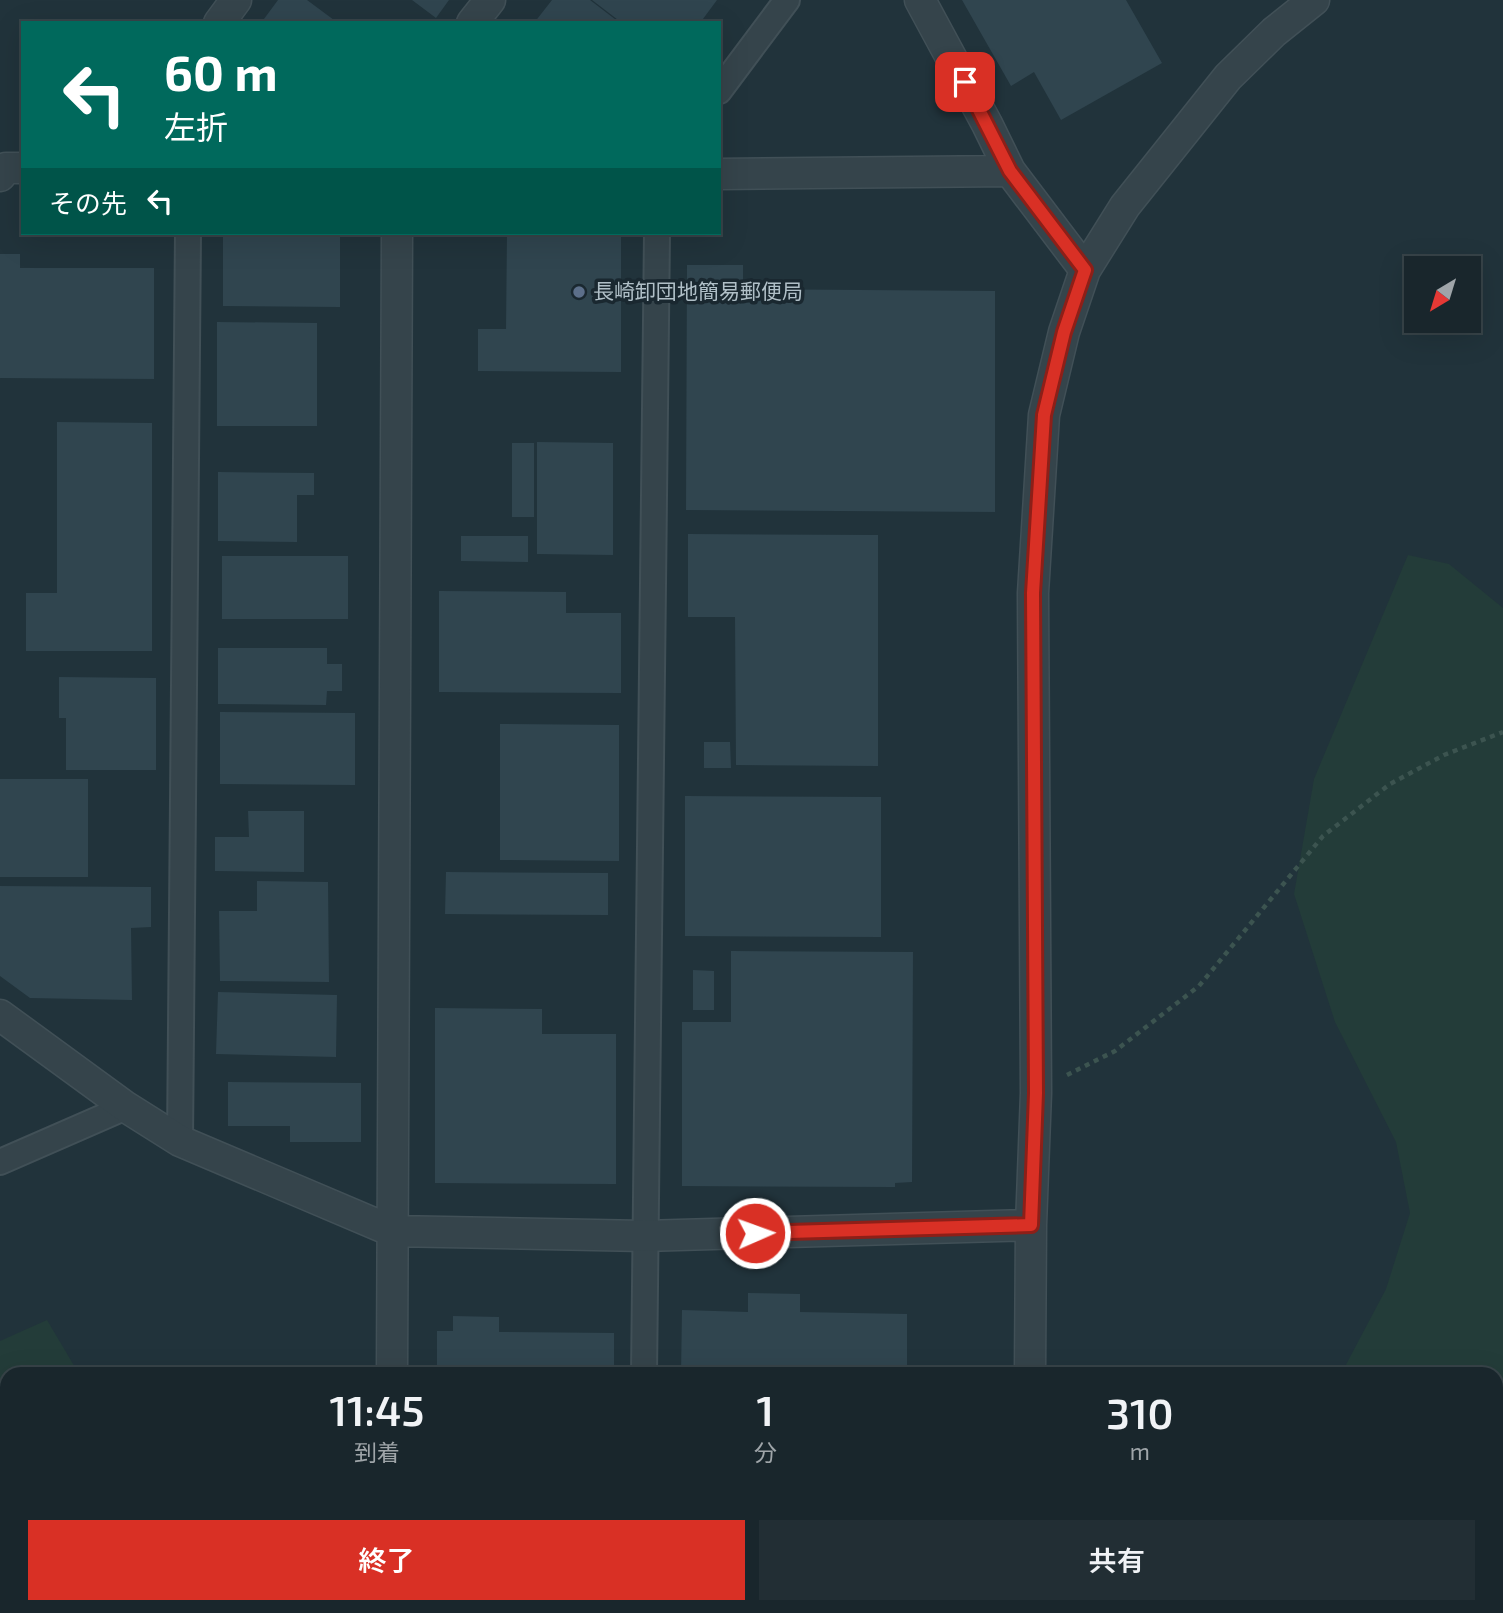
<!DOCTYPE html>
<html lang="ja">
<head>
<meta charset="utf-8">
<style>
	:root { --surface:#19262c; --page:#222e34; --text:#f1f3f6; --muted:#9fa5a9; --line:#374348; --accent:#d93025 }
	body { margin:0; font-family:"Exo 2","Noto Sans JP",sans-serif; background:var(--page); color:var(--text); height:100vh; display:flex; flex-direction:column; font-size:26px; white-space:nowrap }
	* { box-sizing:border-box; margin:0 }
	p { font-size:23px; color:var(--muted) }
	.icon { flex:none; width:38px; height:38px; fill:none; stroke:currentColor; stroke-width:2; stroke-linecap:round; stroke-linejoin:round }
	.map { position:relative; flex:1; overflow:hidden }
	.sheet { position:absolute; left:0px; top:1367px; width:1503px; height:247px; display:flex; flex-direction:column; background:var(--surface); border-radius:21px 21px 0 0; box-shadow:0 7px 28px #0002,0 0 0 2px var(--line) }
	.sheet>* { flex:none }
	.top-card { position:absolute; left:21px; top:21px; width:700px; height:214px; border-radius:0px; box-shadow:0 7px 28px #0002,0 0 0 2px var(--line); background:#00695c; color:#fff; overflow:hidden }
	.needle { width:46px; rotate:218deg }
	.controls { position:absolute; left:1404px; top:256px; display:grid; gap:14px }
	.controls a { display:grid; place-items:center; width:77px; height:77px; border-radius:0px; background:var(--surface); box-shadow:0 7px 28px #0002,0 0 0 2px var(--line); font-size:35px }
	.pin { position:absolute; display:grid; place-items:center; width:60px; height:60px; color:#fff; margin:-30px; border-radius:14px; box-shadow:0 4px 10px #0006 }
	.me { position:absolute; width:77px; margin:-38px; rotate:88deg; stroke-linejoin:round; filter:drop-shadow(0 0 5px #0008) }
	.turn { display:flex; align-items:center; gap:24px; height:147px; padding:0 28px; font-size:32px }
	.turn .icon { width:91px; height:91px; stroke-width:2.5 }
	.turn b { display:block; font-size:49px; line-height:60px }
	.then { display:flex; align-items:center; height:66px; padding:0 28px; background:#0003; gap:14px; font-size:26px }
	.eta { display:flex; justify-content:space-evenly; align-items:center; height:119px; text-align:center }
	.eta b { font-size:42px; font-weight:600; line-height:49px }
	.action { display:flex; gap:14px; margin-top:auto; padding:14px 28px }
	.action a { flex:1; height:80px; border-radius:0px; background:var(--accent); color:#fff; font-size:28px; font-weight:600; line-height:80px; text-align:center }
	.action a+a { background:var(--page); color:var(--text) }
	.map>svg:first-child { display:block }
</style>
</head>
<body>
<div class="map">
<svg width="1503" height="1613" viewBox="0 0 1503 1613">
	<rect width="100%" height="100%" fill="#21333b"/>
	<path fill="#233c39" d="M1408,555L1449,564L1503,608V1613H1376L1373,1607L1496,1606V1374H1341L1386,1289L1410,1213L1396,1142L1335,1022L1294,894L1314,779Z
		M47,1320L79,1374H7V1606L147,1607L141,1613H0V1341Z"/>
	<path fill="#30454f" d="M278,0H307L338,23H261Z
		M412,0H449L436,18Z
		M552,0H590L620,23H534Z
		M592,0H717L700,23H622Z
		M962,0H1126L1162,63L1061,120L1034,72L1011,86Z
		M223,233H340V307L223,306Z
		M507,233H621V372L478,371V329H506Z
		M0,254H20V268H154V379L0,378Z
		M687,265H743V289L995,291V512L686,510Z
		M217,322L317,323V426H217Z
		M57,422L152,423V651H26V593H57Z
		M537,442L613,443V555L537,554Z
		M512,443H534V517H512Z
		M218,472L314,473V495H297V542L218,541Z
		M688,534L878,535V766L736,765L735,617H688Z
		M461,536H528V562L461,561Z
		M222,556H348V619H222Z
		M439,591L566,592V613H621V693L439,692Z
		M218,648H327V664H342V691H327L326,705L218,704Z
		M59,677L156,678V770H66V718H59Z
		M220,712L355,713V785L220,784Z
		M500,724L619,725V861L500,860Z
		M704,742H730L731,768H704Z
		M0,779H88V877H0Z
		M685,796L881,797V937L685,936Z
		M248,811H304V872L215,871V837H249Z
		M446,872L608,873V915L445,914Z
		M257,881L328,882L329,982L220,981L219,911H257Z
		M0,886L151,887V927L131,928L132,1000L30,998L0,976Z
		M731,951L913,952L912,1182L895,1183V1187L682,1186V1022H731Z
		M693,970L714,971V1010H693Z
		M218,992L337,995L336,1057L216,1054Z
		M435,1008L542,1009V1034H616V1184L435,1183Z
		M228,1082L361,1083V1142H290V1126H228Z
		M748,1293L800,1294V1312L907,1314V1374H681L682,1310L748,1312Z
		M453,1316L499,1317V1332L614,1333V1374H437V1331H453Z
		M462,1606H610V1613H462Z"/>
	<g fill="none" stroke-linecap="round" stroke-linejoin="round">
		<g stroke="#415057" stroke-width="28">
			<path id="minor" d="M719,91L787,0
				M180,1141L188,233
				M0,1162L126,1107
				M644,1374L657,233
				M644,1613V1606"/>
		</g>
		<g stroke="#415057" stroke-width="33">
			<path id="tertiary" d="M920,0L987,124L1010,171L1085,270
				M219,23L236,0
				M472,23L490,0
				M719,174L1010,171
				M0,176L6,168H23
				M0,1015L126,1107L180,1141L392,1231L644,1236L1031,1225
				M392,1374L397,233
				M1030,1374L1031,1225L1036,1093L1033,593L1044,415L1064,332L1085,270L1125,206L1228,77L1274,32L1314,0
				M391,1613V1606
				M1028,1613V1606"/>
		</g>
		<path stroke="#3c5450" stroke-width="4.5" stroke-dasharray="5 5" stroke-linecap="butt" d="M1067,1075L1115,1051L1199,986L1323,836L1390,784L1444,755L1503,732"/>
		<use href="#minor" stroke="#35444b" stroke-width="24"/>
		<use href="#tertiary" stroke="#35444b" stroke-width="30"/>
	</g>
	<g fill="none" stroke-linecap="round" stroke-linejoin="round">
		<g stroke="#8d1f18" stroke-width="18">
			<path id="route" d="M755,1233L1031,1225L1036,1093L1033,593L1044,415L1064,332L1085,270L1010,171L965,82"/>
		</g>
		<use href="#route" stroke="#d93025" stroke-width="12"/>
	</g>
	<circle fill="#5c6f8a" stroke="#1a2830" stroke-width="2.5" cx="579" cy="292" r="7"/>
	<g text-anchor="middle" stroke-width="7" stroke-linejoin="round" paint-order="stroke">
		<g font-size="21" fill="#b0bfc7" stroke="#1a2830" text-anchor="start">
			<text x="593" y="299">長崎卸団地簡易郵便局</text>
		</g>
	</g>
</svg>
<div class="controls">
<a><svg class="needle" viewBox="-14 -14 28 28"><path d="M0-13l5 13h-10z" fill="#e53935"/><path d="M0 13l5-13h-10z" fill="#9fa5a9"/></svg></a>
</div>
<div class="pin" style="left:965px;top:82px;background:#d93025"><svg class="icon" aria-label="arrive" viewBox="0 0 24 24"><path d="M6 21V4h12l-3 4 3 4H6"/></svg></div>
<svg class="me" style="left:755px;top:1233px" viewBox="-20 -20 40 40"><circle r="17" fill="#d93025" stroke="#fff" stroke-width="3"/><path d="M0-11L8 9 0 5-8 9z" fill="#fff"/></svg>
<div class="top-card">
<div class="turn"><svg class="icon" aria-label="left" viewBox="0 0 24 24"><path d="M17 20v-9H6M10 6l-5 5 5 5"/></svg><div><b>60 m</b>左折</div></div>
<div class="then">その先<svg class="icon" aria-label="left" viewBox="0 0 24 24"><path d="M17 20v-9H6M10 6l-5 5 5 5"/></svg></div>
</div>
<section class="sheet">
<div class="eta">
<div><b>11:45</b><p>到着</p></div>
<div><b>1</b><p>分</p></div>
<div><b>310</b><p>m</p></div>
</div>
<div class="action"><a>終了</a><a>共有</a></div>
</section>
</div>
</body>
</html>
